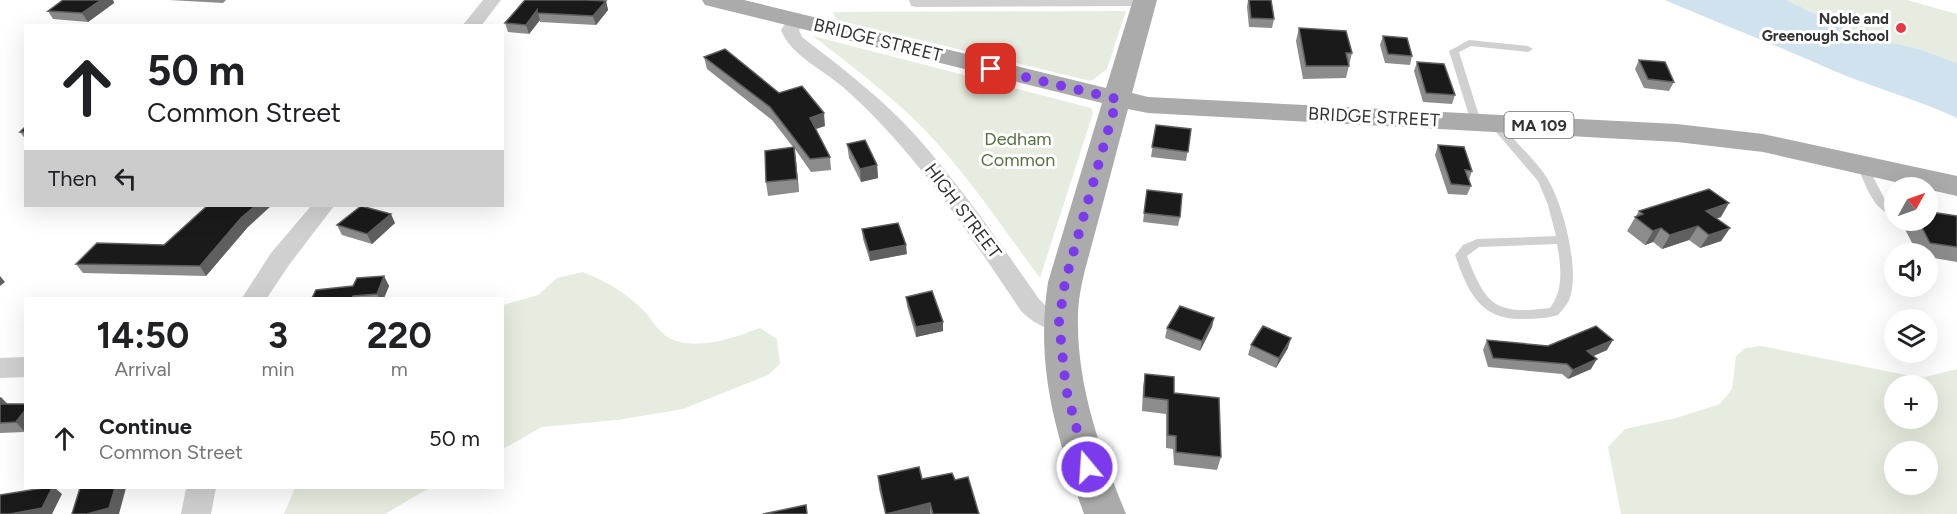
<!DOCTYPE html>
<html lang="en">
<head>
<meta charset="utf-8">
<style>
	:root { --surface:#fff; --page:#f6f6f6; --text:#202124; --muted:#757577 }
	body { margin:0; font-family:Figtree,sans-serif; background:var(--page); color:var(--text); height:100vh; display:flex; flex-direction:column; font-size:22px; white-space:nowrap }
	* { box-sizing:border-box; margin:0 }
	p { font-size:20px; color:var(--muted) }
	.icon { flex:none; width:33px; height:33px; fill:none; stroke:currentColor; stroke-width:2; stroke-linecap:round; stroke-linejoin:round }
	.map { position:relative; flex:1; overflow:hidden }
	.details { position:absolute; left:24px; top:297px; width:480px; height:192px; display:flex; flex-direction:column; background:var(--surface); border-radius:0px; box-shadow:0 6px 24px #0002 }
	.details>* { flex:none }
	.top-card { position:absolute; left:24px; top:24px; width:480px; height:183px; border-radius:0px; box-shadow:0 6px 24px #0002; background:#fff; color:var(--text); overflow:hidden }
	.needle { width:39px; rotate:50deg }
	.fabs { position:absolute; left:1884px; top:177px; display:grid; gap:12px }
	.fabs a { display:grid; place-items:center; width:54px; height:54px; border-radius:50%; background:var(--surface); box-shadow:0 6px 24px #0002; font-size:30px }
	.pin { position:absolute; display:grid; place-items:center; width:51px; height:51px; color:#fff; margin:-26px; border-radius:12px; box-shadow:0 3px 9px #0006 }
	.me { position:absolute; width:66px; margin:-33px; rotate:342deg; stroke-linejoin:round; filter:drop-shadow(0 0 4px #0008) }
	.turn { display:flex; align-items:center; gap:21px; height:126px; padding:0 24px; font-size:27px }
	.turn .icon { width:78px; height:78px; stroke-width:2.5 }
	.turn b { display:block; font-size:42px; line-height:51px }
	.then { display:flex; align-items:center; height:57px; padding:0 24px; background:#0003; gap:12px; font-size:22px }
	.eta { display:flex; justify-content:space-evenly; align-items:center; height:102px; text-align:center }
	.eta b { font-size:36px; font-weight:700; line-height:42px }
	ul { padding:0; list-style:none }
	li { display:flex; align-items:center; gap:18px; height:78px; padding:0 24px }
	li div { flex:1 }
	li b { display:block; font-size:22px }
	li em { font-style:normal }
	.map>svg:first-child { display:block }
</style>
</head>
<body>
<div class="map">
<svg width="1957" height="514" viewBox="0 0 1957 514">
	<rect width="100%" height="100%" fill="#fff"/>
	<path fill="#e6ecdf" fill-rule="evenodd" d="M1787,0H1907L1957,14V63L1919,49L1856,34Z
		M1126,11L1107,69L1091,81L837,20L833,12Z
		M813,36L1091,108L1093,113L1040,278C1002,227 966,172 922,127C888,93 850,65 813,36Z
		M583,272C605,281 623,291 641,308C650,316 656,329 666,336C692,353 734,338 760,328L777,339L780,364L768,375L683,409L617,420L542,427L503,449V305L538,295L557,278Z
		M1761,346L1906,375L1925,377L1957,369V514H1621L1608,447L1625,429L1676,418L1720,404L1732,389L1736,356L1746,348ZM1894,386H1928V418H1894ZM1894,452H1928V484H1894Z
		M295,488H429L385,514H284Z"/>
	<path fill="#cfe2ee" d="M1665,0H1787L1856,34L1919,49L1957,63V118C1914,98 1867,86 1823,66C1771,43 1718,23 1665,0Z"/>
	<g fill="none" stroke-linecap="round" stroke-linejoin="round">
		<path fill="#d0d0d0" fill-rule="evenodd" d="M1469,40L1528,46L1533,49L1528,52L1471,46L1459,52L1481,122L1476,125L1471,122L1449,51Z
			M1496,120L1500,121C1513,142 1534,157 1547,178C1563,203 1581,272 1569,300C1567,305 1562,310 1558,315C1548,318 1536,319 1525,319C1480,321 1468,292 1455,255L1463,245L1477,239L1556,236L1548,205L1538,181L1496,132L1491,123ZM1557,244C1561,266 1564,290 1550,308C1496,315 1486,306 1467,256L1479,247Z
			M1862,162L1867,165L1885,200L1894,207V216C1872,210 1865,183 1857,165Z"/>
		<path fill="#d0d0d0" fill-rule="evenodd" d="M483,0H501L481,26H462Z
			M909,0H1152L1153,1L1144,6L917,7L911,6Z
			M796,15L805,20L799,30L802,37C842,68 883,99 917,137C962,188 1000,243 1039,299L1049,309L1068,315L1072,322L1068,329C1051,334 1033,323 1021,311C968,232 916,152 844,88C824,70 791,56 781,30L790,16Z
			M311,206H334L289,265L267,298H242L271,253Z
			M26,357V377L0,378V358Z
			M186,488H216L211,514H181Z"/>
		<path fill="#ababab" fill-rule="evenodd" d="M702,0H744L1106,88L1133,0H1157L1132,93L1148,97L1677,124L1763,134L1957,176V196L1763,152L1677,142L1148,113L1128,109C1117,149 1107,189 1096,229C1089,257 1079,285 1078,314C1076,384 1100,450 1126,514H1084C1056,435 1035,367 1048,282L1102,103L705,5Z"/>
	</g>
	<path fill="#8c8c8c" d="M63,0H113L114,3L88,22L53,19L48,11Z
		M169,0H226L223,3Z
		M525,0L606,1L608,10L596,25L540,22V20L529,34L508,32L505,23Z
		M1248,0H1271L1274,19L1272,28L1249,27L1247,7Z
		M1299,28L1352,53L1346,78L1303,79L1296,41Z
		M1383,36L1412,56L1410,65L1385,63L1380,45Z
		M704,57L779,93L825,126L816,129L830,157L831,170L811,172L795,149L799,192L768,196L766,182L793,147L772,120L707,69Z
		M1639,60L1674,82L1669,91L1644,88L1635,69Z
		M1417,62L1455,95L1452,104L1423,102L1414,71Z
		M1156,125L1191,129L1186,161L1151,157Z
		M26,126V140L20,132Z
		M847,144L877,165L878,178L861,182L849,158Z
		M1438,145L1472,171L1469,180L1471,186L1467,195L1448,194L1435,155Z
		M1147,190L1180,217L1178,226L1143,222Z
		M1639,211L1721,217L1716,218L1730,228L1721,241L1700,248L1689,240L1662,249L1653,242L1645,245L1627,231Z
		M1931,212L1957,216V262L1928,257V254H1918L1900,220H1928Z
		M395,223L372,244L342,235L337,225Z
		M247,228L206,276L83,273L76,264Z
		M862,229L907,254L870,261L863,239Z
		M384,276L389,286L384,298H312Z
		M906,297L943,322V331L916,337L907,306Z
		M1214,318L1212,327L1200,351L1165,338L1167,328Z
		M1487,340L1548,346L1607,350L1593,356L1591,369L1568,379L1562,374L1488,367L1483,350Z
		M1251,345L1288,348L1276,368L1248,355Z
		M1145,374L1221,457L1217,470L1174,465L1173,449L1166,448V414L1142,411L1143,387Z
		M0,397L8,404H26L25,432L0,433Z
		M878,476L922,479L955,480L979,514H885L879,489Z"/>
	<path fill="#5f5f5f" d="M101,0H113L114,3L88,22L82,13Z
		M606,1L608,10L596,25L593,16Z
		M537,10L540,20L529,34L526,25Z
		M824,113L825,126L812,130L810,118Z
		M794,147L796,161L799,192L797,179Z
		M877,165L878,178L861,182L860,169Z
		M1729,203L1721,217L1698,224L1706,211Z
		M255,206H271L247,228L206,276L200,266L241,218Z
		M391,214L395,223L372,244L367,234Z
		M1698,226L1689,240L1662,249L1670,235Z
		M1661,228L1653,242L1645,245L1653,231Z
		M1730,228L1721,241L1700,248L1709,235Z
		M906,245L907,254L870,261L869,252Z
		M0,276L5,282L0,286Z
		M384,276L389,286L384,298H379L377,294Z
		M1214,318L1212,327L1200,351L1202,341Z
		M943,322V331L916,337V327Z
		M1291,338L1288,348L1276,368L1279,358Z
		M1613,340L1607,350L1582,361L1587,351Z
		M1597,359L1591,369L1568,379L1573,370Z
		M1,397L10,407L0,410V398Z
		M26,409V431L25,432L16,422Z
		M52,488H55L62,494L52,514H10Z
		M115,488H126L119,514H87Z
		M930,503V514H889Z"/>
	<path fill="#1a1a1a" stroke="#5f5f5f" stroke-width="1.5" d="M63,0H101L82,13L48,11Z
		M525,0H587L606,1L593,16L537,13V10L526,25L505,23Z
		M1249,0H1271L1274,19L1251,18Z
		M1299,28L1346,31L1352,53H1346L1349,66H1306Z
		M1383,36L1407,38L1412,56L1388,54Z
		M725,49L779,93L802,86L824,113L810,118L830,157L810,159L770,107L704,57Z
		M1639,60L1665,62L1674,82L1648,79Z
		M1417,62L1444,64L1455,95L1426,93Z
		M1156,125L1191,129L1188,152L1152,147Z
		M26,126V132H20Z
		M865,140L877,165L860,169L847,144Z
		M1438,145L1464,147L1472,171L1465,170L1471,186L1451,184Z
		M794,147L797,179L766,182L765,151Z
		M1709,189L1729,203L1706,211L1730,228L1709,235L1698,226L1670,235L1661,228L1653,231L1635,217L1643,214L1639,211Z
		M1147,190L1182,194L1180,217L1144,213Z
		M207,206H255L241,218L200,266L76,264L97,243L164,245Z
		M361,206L391,214L367,234L337,225Z
		M1928,207L1931,212L1957,216V247L1930,243L1918,220H1928Z
		M898,223L906,245L869,252L862,229Z
		M384,276L377,294L353,296L352,298H312L316,290L353,286L357,278Z
		M932,291L943,322L916,327L906,297Z
		M1180,306L1214,318L1202,341L1167,328Z
		M1263,326L1291,338L1279,358L1251,345Z
		M1596,326L1613,340L1587,351L1597,359L1573,370L1567,364L1493,358L1487,340L1548,346Z
		M1145,374L1174,377V393L1219,398L1221,457L1176,452V436L1168,435V400L1144,397Z
		M0,404H26V409L16,422L0,423Z
		M919,467L922,479L952,473L955,480L968,477L979,514H933L930,503L886,514L878,476Z
		M43,488H52L42,508L10,514H0V495Z
		M80,488H115L109,508L87,514H72Z
		M806,505L807,514H763Z"/>
	<g fill="none" stroke-linecap="round" stroke-linejoin="round">
		<path stroke="#7c3aed" stroke-width="10" stroke-dasharray="0 18" d="M991,69L1117,99L1065,282L1059,322L1066,389L1087,467"/>
	</g>
	<circle fill="#e63946" stroke="#fff" stroke-width="2" cx="1901" cy="28" r="6"/>
	<g text-anchor="middle" stroke-width="6" stroke-linejoin="round" paint-order="stroke">
		<g font-size="15" font-weight="bold" fill="#333" stroke="#fff" text-anchor="end">
			<text x="1889" y="24">Noble and<tspan x="1889" dy="17">Greenough School</tspan></text>
		</g>
		<rect fill="#fff" stroke="#707070" stroke-width="1.5" x="1504.5" y="112" width="69" height="26" rx="4.5"/>
		<g font-size="16" font-weight="bold" fill="#333">
			<text x="1539" y="131">MA 109</text>
		</g>
		<g font-size="18" fill="#333" stroke="#fff">
			<text transform="translate(878 40) rotate(14)" y="6">BRIDGE STREET</text>
			<text transform="translate(1374 117) rotate(3)" y="6">BRIDGE STREET</text>
			<text transform="translate(963 211) rotate(53)" y="6">HIGH STREET</text>
		</g>
		<g font-size="18" fill="#56703f" stroke="#fff">
			<text x="1018" y="145">Dedham<tspan x="1018" dy="21">Common</tspan></text>
		</g>
	</g>
</svg>
<div class="fabs">
<a><svg class="needle" viewBox="-14 -14 28 28"><path d="M0-13l5 13h-10z" fill="#e53935"/><path d="M0 13l5-13h-10z" fill="#757577"/></svg></a>
<a><svg class="icon" aria-label="sound" viewBox="0 0 24 24"><path d="M4 9h4l5-4v14l-5-4H4zM17 9q2 3 0 6"/></svg></a>
<a><svg class="icon" aria-label="layers" viewBox="0 0 24 24"><path d="M12 4l9 5-9 5-9-5zM3 14l9 5 9-5"/></svg></a>
<a>+</a>
<a>−</a>
</div>
<div class="pin" style="left:991px;top:69px;background:#d93025"><svg class="icon" aria-label="arrive" viewBox="0 0 24 24"><path d="M6 21V4h12l-3 4 3 4H6"/></svg></div>
<svg class="me" style="left:1087px;top:467px" viewBox="-20 -20 40 40"><circle r="17" fill="#7c3aed" stroke="#fff" stroke-width="3"/><path d="M0-11L8 9 0 5-8 9z" fill="#fff"/></svg>
<div class="top-card">
<div class="turn"><svg class="icon" aria-label="ahead" viewBox="0 0 24 24"><path d="M12 20V5M6 11l6-6 6 6"/></svg><div><b>50 m</b>Common Street</div></div>
<div class="then">Then<svg class="icon" aria-label="left" viewBox="0 0 24 24"><path d="M17 20v-9H6M10 6l-5 5 5 5"/></svg></div>
</div>
<section class="details">
<div class="eta">
<div><b>14:50</b><p>Arrival</p></div>
<div><b>3</b><p>min</p></div>
<div><b>220</b><p>m</p></div>
</div>
<ul>
<li><svg class="icon" aria-label="ahead" viewBox="0 0 24 24"><path d="M12 20V5M6 11l6-6 6 6"/></svg><div><b>Continue</b><p>Common Street</p></div><em>50 m</em></li>
</ul>
</section>
</div>
</body>
</html>
